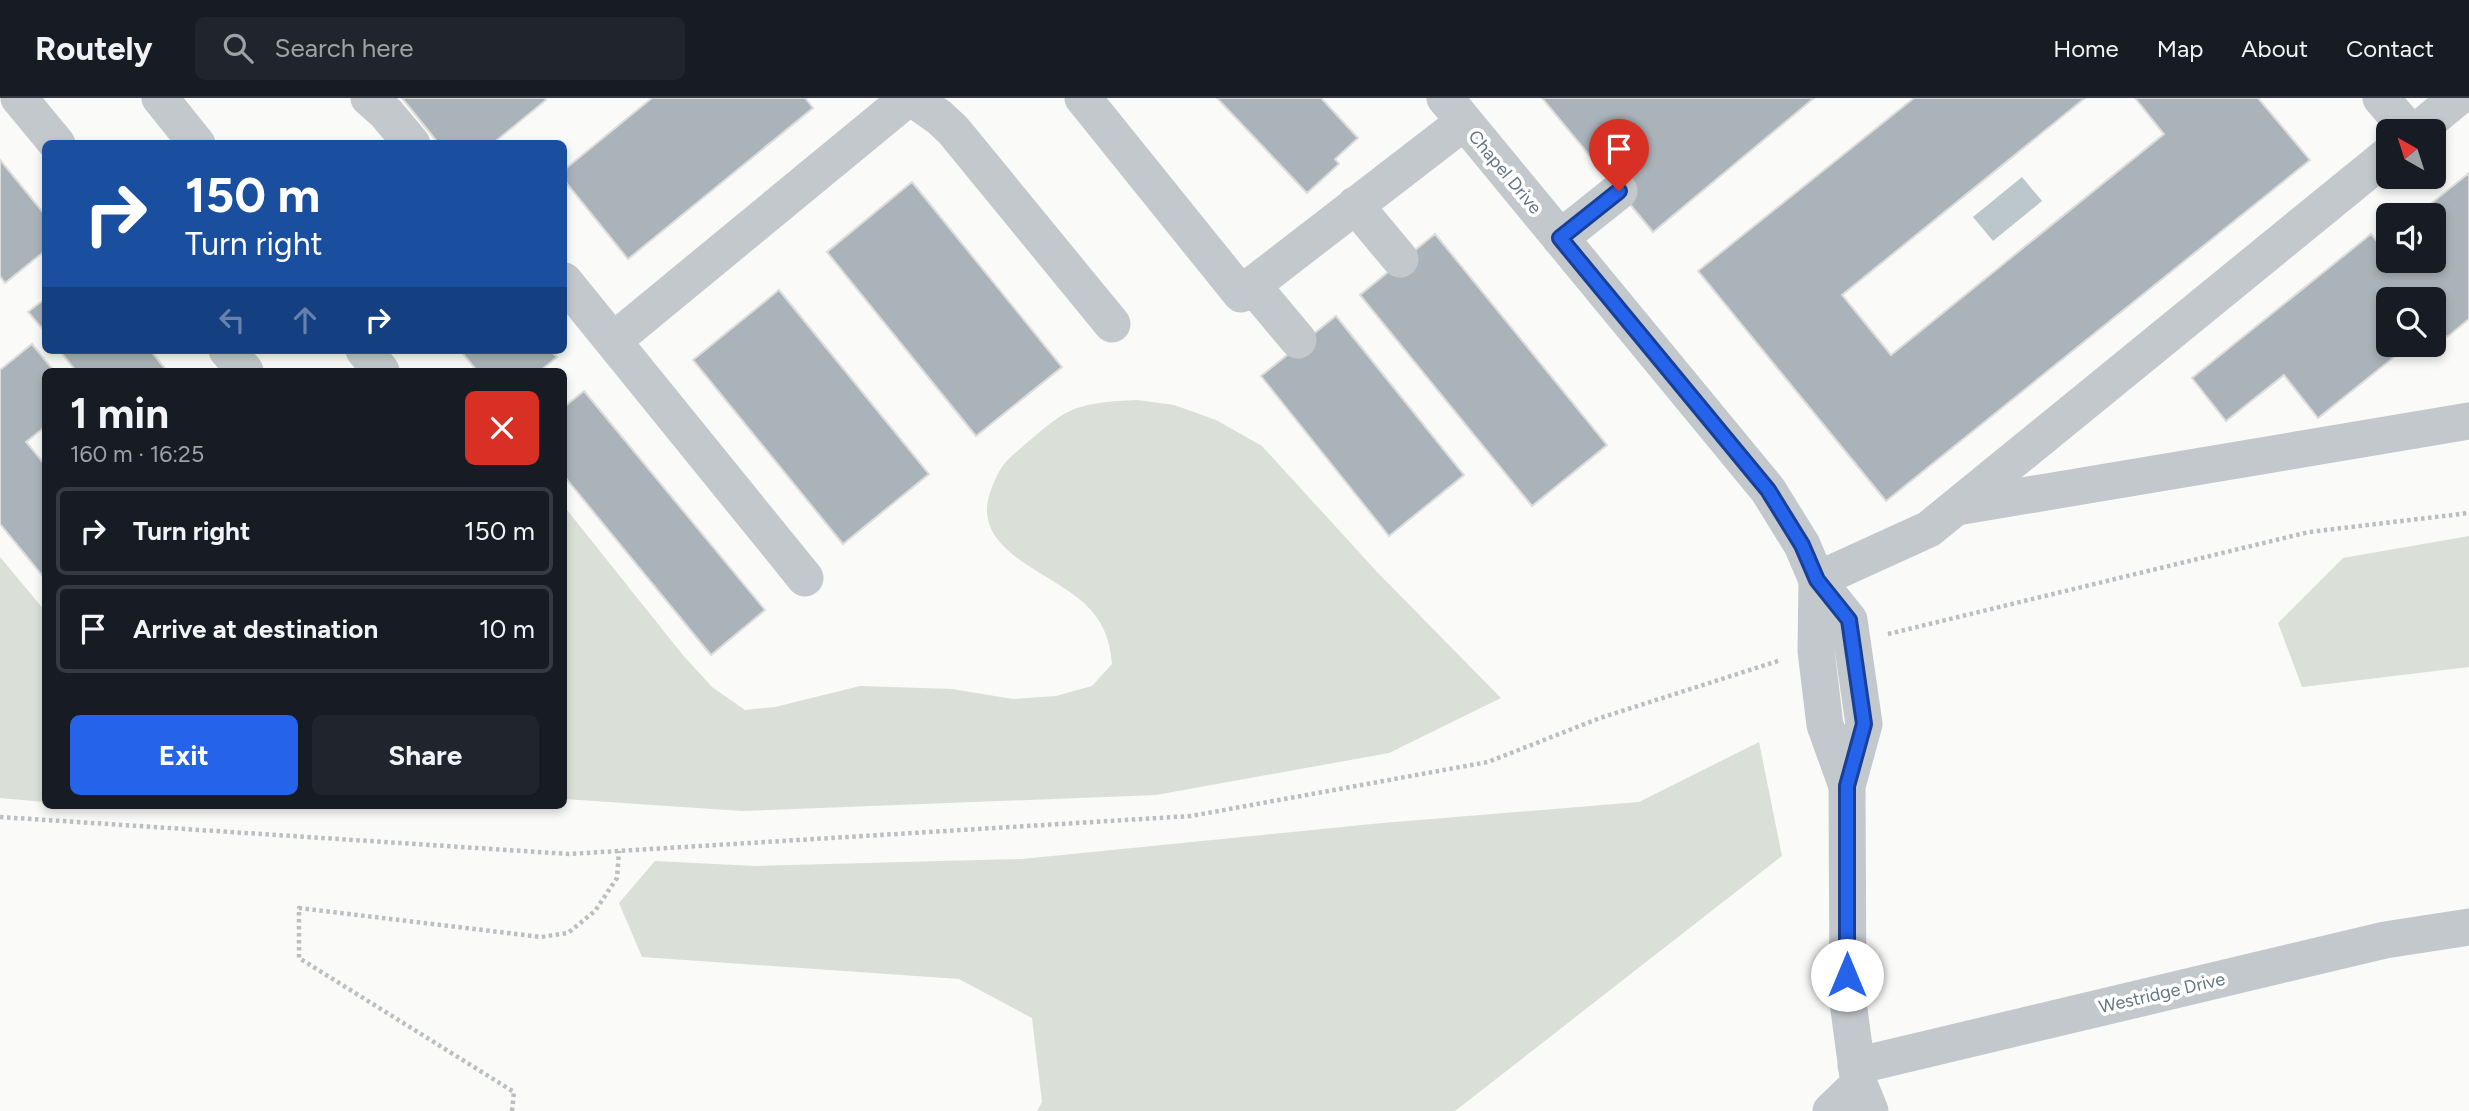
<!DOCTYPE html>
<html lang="en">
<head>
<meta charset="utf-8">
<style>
	:root { --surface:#171b24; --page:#20242c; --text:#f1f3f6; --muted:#9ea1a6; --line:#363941; --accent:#2563eb }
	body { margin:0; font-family:Figtree,sans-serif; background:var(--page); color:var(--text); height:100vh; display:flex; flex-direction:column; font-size:26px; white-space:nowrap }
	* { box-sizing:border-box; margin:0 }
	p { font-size:23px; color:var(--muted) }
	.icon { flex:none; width:38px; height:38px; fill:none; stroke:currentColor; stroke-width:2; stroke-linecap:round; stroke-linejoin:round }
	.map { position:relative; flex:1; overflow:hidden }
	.details { position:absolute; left:42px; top:270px; width:525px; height:441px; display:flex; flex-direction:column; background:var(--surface); border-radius:10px; box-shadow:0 4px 10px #0003 }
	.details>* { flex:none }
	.banner { position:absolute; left:42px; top:42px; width:525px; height:214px; border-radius:10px; box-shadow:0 4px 10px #0003; background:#1a4fa0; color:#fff; overflow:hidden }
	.needle { width:46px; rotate:321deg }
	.fabs { position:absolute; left:2376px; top:21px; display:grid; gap:14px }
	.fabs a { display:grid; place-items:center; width:70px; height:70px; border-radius:10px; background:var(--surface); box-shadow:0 4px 10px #0003; font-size:35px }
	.pin { position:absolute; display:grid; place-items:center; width:60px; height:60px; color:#fff; margin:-72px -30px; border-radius:50% 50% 50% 0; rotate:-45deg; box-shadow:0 0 7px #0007 }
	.pin .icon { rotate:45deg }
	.me { position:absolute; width:77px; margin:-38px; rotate:0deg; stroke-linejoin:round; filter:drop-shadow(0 0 5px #0008) }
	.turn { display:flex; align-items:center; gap:24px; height:147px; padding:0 28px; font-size:32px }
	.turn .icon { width:91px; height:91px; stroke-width:2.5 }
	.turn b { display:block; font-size:49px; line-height:60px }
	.lanes { display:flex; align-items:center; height:66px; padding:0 28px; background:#0003; justify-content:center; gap:35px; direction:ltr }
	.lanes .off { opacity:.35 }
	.round { display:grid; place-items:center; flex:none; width:74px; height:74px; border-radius:10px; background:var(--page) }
	.overview { display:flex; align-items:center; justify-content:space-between; height:119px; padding:0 28px }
	h1 { font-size:42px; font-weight:700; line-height:52px }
	.button { display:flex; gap:14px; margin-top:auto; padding:14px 28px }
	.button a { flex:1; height:80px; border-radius:10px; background:var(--accent); color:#fff; font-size:28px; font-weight:700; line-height:80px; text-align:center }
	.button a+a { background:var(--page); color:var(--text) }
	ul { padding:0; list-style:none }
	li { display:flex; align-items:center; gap:21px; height:88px; margin:0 14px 10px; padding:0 14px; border:4px solid var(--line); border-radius:10px }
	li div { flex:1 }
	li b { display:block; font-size:26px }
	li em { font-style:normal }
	header { display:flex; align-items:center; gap:42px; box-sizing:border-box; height:98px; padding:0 35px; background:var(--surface); border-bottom:2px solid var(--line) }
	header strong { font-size:33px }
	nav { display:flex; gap:38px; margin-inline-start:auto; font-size:24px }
	.search { width:490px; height:63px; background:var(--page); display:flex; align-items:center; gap:18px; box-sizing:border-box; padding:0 24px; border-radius:10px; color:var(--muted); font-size:26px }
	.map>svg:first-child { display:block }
</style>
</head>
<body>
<header>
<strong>Routely</strong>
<div class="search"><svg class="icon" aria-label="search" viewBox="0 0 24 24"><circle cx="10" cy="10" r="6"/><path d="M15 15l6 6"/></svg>Search here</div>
<nav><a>Home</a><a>Map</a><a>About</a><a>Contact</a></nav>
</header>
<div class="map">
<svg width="2469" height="1013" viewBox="0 0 2469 1013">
	<rect width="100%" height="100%" fill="#fafaf8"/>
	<path fill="#dadfd7" d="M1137,302L1174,307L1216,322L1262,348L1378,475L1501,600L1389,655L1156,697L742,713L564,701V415L567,412L682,556L712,589L745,612L775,609L860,588L952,591L1013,601L1056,598L1092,588L1112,566C1110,541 1103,523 1084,505C1050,473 968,452 991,392C1000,369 1003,365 1022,349C1035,338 1049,325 1064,316C1085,304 1113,303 1137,302Z
		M2469,438V569L2302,589L2278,525L2343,460Z
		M0,459L45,513V704L0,700Z
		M1759,644L1782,758L1455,1013H1037L1042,1004L1032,920L959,881L642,859L619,805L655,763L755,768L1022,761L1382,725L1639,704Z"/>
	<path fill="#bbc7cb" d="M2022,79L2042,103L1993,143L1973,119Z"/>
	<path fill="#aab3b9" stroke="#dcdcda" stroke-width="2" d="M402,0H544L546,2L492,46H439Z
		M652,0H805L813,10L628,161L564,82V72Z
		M1217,0H1321L1358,40L1335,61L1339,66L1307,95Z
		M1542,0H1814L1653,134Z
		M1914,0H2085L1842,197L1891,257L2164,36L2135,0H2258L2310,62L1886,403L1698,173Z
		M0,62L46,118V152L5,185L0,178Z
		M2469,75V221L2447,239L2434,226V201H2389V247H2409L2318,320L2284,277L2226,323L2192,280L2371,136L2380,147L2389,140V163H2434V117H2417Z
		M912,84L1062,269L976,338L827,154Z
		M1435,136L1607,347L1532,408L1360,197Z
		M779,192L929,376L843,446L693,262Z
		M46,200V235L28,214Z
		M1336,218L1464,377L1389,438L1261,278Z
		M32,246L54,273H46V328L26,344L46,368V482L0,426V272Z
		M59,252H150L167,273H76Z
		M460,252H550L557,259L540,273H477Z
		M584,293L765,512L711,557L564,378V309Z"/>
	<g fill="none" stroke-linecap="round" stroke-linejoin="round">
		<path stroke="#bbbfc2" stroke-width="4.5" stroke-dasharray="3.5 3.5" stroke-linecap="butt" d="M1888,536L2309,434L2469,415
			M0,719L569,756L1191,718L1488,664L1600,620L1781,562
			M512,1013L514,994L299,860V810L541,839L568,835L595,813L617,780L619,753"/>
		<path stroke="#c3c8cc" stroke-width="37" d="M19,0L57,46
			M160,0L197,46
			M369,0L386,15L412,46
			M912,0L939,19L953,32L1112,226
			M1083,0L1241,196L1464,24
			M1445,0L1768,392L1802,447L1817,482L1849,522L1864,626L1847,688L1848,904L1859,986L1870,1013
			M2381,0L2409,33
			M2417,33L2457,0
			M1355,107L1400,161
			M1560,140L1619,93
			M564,183L805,480
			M1252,187L1298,242
			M613,243L908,0
			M227,252L245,273
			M364,252L381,273
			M1957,409L2469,323
			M1817,482L1929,431L2389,56
			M1817,482L1816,553L1825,627L1847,688
			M1856,968L2385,842L2469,829
			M1831,1013L1859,986"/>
	</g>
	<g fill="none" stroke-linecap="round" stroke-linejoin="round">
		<g stroke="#184099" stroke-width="18">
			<path id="route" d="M1619,93L1560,140L1768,392L1802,447L1817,482L1849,522L1864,626L1847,688V877"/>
		</g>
		<use href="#route" stroke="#2563eb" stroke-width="12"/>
	</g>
	<g text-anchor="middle" stroke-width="7" stroke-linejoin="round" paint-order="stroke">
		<g font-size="18" fill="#657683" stroke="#fff">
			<text transform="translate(1505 74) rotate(50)" y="6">Chapel Drive</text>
			<text transform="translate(2162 895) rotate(-13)" y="6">Westridge Drive</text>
		</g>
	</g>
</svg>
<div class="fabs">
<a><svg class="needle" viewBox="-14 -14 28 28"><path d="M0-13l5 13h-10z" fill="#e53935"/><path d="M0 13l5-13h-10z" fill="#9ea1a6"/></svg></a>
<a><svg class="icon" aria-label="sound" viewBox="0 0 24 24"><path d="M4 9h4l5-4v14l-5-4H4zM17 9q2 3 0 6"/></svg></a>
<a><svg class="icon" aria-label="search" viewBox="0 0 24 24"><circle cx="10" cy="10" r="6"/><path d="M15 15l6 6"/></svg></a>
</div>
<div class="pin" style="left:1619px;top:93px;background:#d93025"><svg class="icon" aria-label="arrive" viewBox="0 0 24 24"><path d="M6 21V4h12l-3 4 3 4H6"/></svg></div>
<svg class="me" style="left:1847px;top:877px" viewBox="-20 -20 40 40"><circle r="19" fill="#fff"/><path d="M0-13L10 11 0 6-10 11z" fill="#2563eb"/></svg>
<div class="banner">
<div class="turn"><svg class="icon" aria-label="right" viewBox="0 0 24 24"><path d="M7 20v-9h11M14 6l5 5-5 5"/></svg><div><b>150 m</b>Turn right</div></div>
<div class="lanes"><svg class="icon off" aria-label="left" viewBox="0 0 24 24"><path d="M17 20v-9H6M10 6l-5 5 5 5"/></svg><svg class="icon off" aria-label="ahead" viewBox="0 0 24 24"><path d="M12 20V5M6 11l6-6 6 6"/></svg><svg class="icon" aria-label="right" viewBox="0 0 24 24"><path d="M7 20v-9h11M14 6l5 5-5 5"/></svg></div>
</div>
<section class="details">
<div class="overview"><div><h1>1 min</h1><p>160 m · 16:25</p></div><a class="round" style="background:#d93025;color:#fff"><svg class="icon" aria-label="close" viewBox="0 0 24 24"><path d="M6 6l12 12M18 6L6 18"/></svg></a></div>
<ul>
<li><svg class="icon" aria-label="right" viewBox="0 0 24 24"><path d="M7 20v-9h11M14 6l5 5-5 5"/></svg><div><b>Turn right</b></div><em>150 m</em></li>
<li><svg class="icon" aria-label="arrive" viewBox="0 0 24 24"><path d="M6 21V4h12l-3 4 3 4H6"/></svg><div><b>Arrive at destination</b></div><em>10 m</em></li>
</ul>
<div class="button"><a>Exit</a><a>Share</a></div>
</section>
</div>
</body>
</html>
